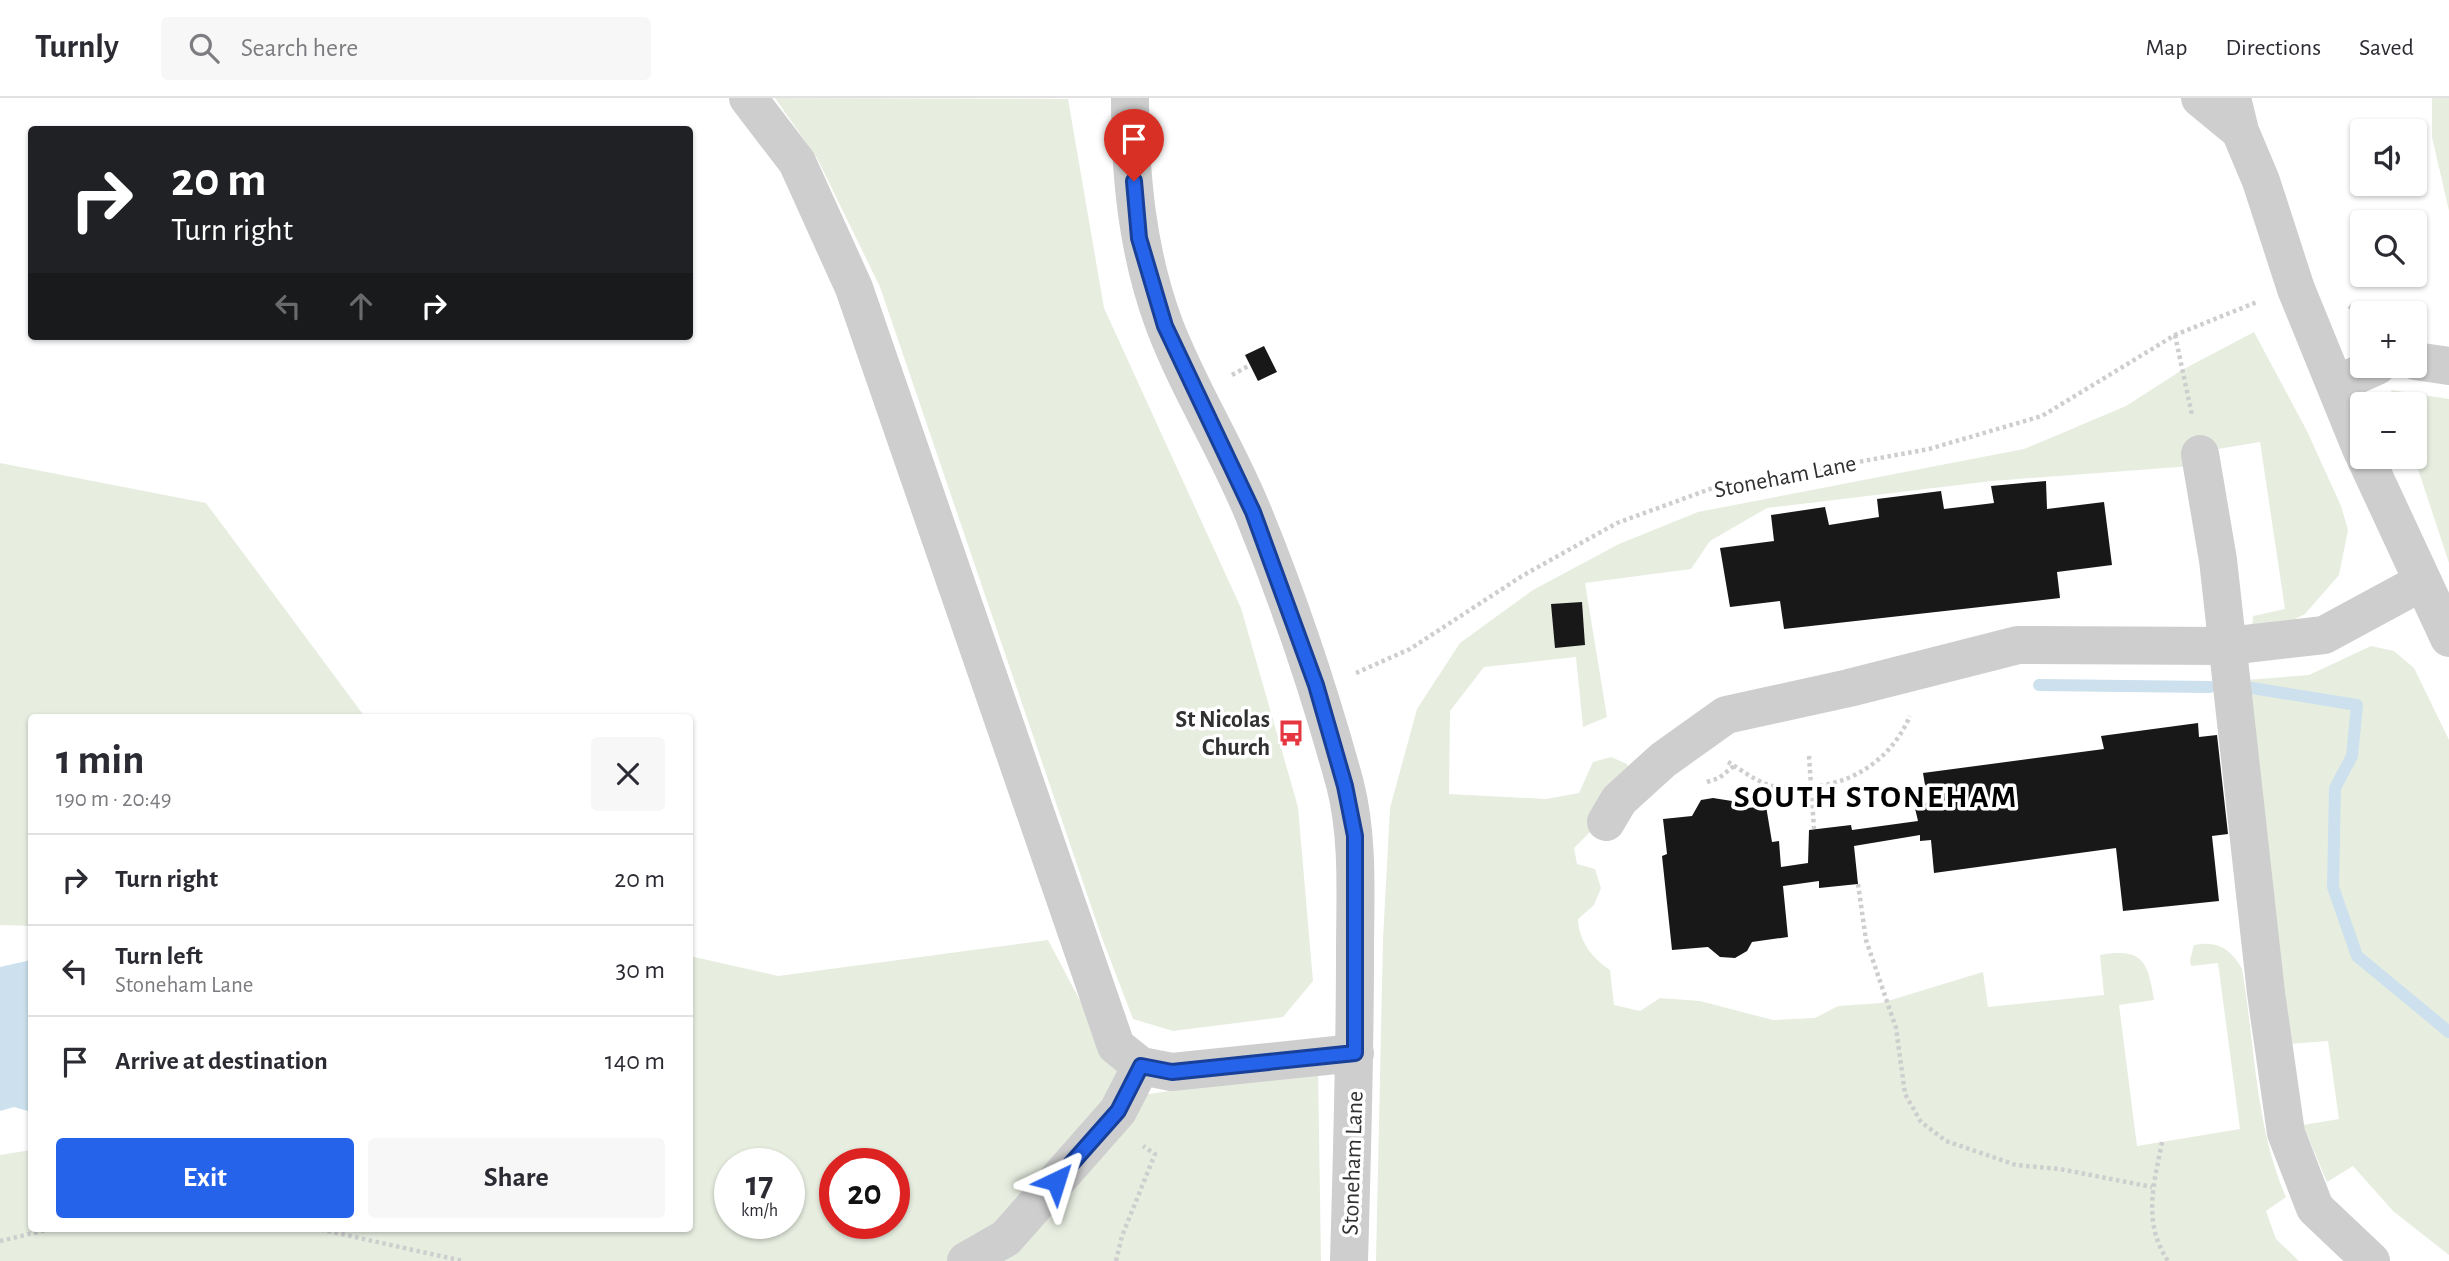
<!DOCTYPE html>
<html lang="en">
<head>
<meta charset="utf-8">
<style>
	:root { --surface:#fff; --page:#f7f7f7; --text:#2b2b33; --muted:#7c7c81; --line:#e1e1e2; --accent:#2563eb }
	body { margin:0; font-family:"Alegreya Sans",sans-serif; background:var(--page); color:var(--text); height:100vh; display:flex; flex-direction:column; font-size:26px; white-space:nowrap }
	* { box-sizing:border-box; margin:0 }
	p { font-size:23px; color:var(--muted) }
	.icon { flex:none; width:38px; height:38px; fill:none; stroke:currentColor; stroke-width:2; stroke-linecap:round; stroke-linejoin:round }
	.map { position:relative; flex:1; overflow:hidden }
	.panel { position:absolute; left:28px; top:616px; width:665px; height:518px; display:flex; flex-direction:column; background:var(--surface); border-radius:7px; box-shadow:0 2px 5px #0004 }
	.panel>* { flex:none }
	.guide { position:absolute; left:28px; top:28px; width:665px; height:214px; border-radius:7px; box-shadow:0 2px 5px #0004; background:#202124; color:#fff; overflow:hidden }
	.fabs { position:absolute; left:2350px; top:21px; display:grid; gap:14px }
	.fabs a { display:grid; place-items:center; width:77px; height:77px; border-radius:7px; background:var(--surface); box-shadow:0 2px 5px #0004; font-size:35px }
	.speed { position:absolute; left:714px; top:1050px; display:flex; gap:14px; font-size:35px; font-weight:700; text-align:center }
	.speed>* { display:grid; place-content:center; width:91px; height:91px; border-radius:50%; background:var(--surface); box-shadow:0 2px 5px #0004; line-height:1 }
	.speed small { font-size:18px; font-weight:400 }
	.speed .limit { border:10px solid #d22; background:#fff; color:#111 }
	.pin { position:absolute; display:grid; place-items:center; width:60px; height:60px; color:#fff; margin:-72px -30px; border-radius:50% 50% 50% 0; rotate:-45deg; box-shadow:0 0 7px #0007 }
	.pin .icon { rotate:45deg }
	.me { position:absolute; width:77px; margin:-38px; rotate:41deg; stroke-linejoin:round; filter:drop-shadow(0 0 5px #0008) }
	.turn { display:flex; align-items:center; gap:24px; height:147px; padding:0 28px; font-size:32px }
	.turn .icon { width:91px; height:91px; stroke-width:2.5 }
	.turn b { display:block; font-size:49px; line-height:60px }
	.lanes { display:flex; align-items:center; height:66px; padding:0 28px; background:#0003; justify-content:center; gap:35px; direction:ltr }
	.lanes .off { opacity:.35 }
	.round { display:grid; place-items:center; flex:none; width:74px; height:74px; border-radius:7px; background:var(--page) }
	.summary { display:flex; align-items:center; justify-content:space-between; height:119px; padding:0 28px }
	h1 { font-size:42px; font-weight:700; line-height:52px }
	.button { display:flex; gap:14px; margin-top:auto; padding:14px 28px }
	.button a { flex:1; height:80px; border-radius:7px; background:var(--accent); color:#fff; font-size:28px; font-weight:700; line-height:80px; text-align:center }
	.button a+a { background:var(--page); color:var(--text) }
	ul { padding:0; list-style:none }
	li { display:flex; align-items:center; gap:21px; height:91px; padding:0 28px; border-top:2px solid var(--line) }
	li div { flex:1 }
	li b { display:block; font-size:26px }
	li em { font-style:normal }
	header { display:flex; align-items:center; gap:42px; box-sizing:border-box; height:98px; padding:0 35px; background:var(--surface); border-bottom:2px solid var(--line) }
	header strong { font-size:33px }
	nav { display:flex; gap:38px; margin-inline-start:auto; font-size:24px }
	.search { width:490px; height:63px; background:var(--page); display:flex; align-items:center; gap:18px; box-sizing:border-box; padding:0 24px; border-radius:7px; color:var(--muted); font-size:26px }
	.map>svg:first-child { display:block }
</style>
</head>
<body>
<header>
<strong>Turnly</strong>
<div class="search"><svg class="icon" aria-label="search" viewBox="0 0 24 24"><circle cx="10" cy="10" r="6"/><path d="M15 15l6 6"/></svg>Search here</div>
<nav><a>Map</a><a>Directions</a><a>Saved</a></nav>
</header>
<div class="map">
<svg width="2449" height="1163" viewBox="0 0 2449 1163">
	<rect width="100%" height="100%" fill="#fff"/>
	<path fill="#e7eee0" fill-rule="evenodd" d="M775,0L1068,1L1104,210L1241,510L1298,709L1313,883L1283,919L1173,933L1133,921L1102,840L880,189L817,60Z
		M2432,0H2449V113L2432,39Z
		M2254,234L2307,333L2341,408L2348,432L2339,477L2305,516L2262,538L2252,529L2253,518L2285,511L2260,344L2194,355L2192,368L1992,383L1767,410L1710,443L1691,471L1585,485L1607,619L1583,629L1576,559L1484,569L1450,613L1449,696L1546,701L1579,695L1593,664L1611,659L1627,666L1632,681L1595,729L1574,750L1577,766L1595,771L1601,790L1594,807L1578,821C1579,843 1592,860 1610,872L1614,907L1640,913L1660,900L1700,903L1773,922L1815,920L1838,908L1881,905L1983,874L1988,909L2104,897L2100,857C2142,850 2148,862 2154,902L2119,907L2137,1048L2240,1031L2218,865L2191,868L2190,862L2194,847C2218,842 2231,851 2242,871C2255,946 2255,1028 2286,1099L2266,1113L2276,1141L2299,1163H1376L1383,841L1390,710L1417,611L1460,545L1533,492L1619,446L1698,414L2024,351L2126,308L2182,272Z
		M2391,292L2449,301V465L2414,359L2415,306H2396Z
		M0,365L206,405L365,619L32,620L31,828L0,827Z
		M2371,548L2394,553L2414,570L2449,642V1157L2393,1113L2353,1068L2327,1084L2303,1027L2339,1021L2328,943L2289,946L2246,582L2309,577Z
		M1048,842L1104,948L1143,997L1318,970L1321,1163H0V1057L31,1052L32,1130H690V858L778,878ZM730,1066H789V1125H730ZM835,1066H894V1125H835Z"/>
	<path fill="#cce0ed" d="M31,862V1014L14,1009L0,1013V869Z"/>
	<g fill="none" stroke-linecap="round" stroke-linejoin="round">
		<path stroke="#cce0ed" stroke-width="12" d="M2039,587L2210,589
			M2252,590L2357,607L2352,658L2335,690L2333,789L2357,858L2449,934"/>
	</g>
	<path fill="#181818" d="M1264,248L1277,274L1258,283L1245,257Z
		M2046,383L2047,411L2104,404L2112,467L2057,474L2060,500L1784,531L1780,503L1730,509L1720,450L1774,443L1771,417L1825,409L1829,427L1879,419L1877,401L1941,393L1944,411L1994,405L1991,388Z
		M1582,504L1585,547L1555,550L1551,506Z
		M2198,625L2199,639L2217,637L2228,736L2212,738L2219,803L2123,813L2116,750L1934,775L1931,742L1920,743V737L1854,748L1858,786L1819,790V783L1783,788L1788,839L1752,844L1747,853L1735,860L1720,859L1708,849L1672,852L1662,758L1667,756L1663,721L1692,718L1701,702L1713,700L1732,703L1738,711L1766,708L1772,744L1779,743L1781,769L1808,765L1809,732L1851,727L1852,732L1918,723L1914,706L1928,705L1923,675L2104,651L2101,638Z"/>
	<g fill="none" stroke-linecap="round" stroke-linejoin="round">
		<path stroke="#cecece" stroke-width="4.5" stroke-dasharray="3.5 3.5" stroke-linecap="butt" d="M2349,208L2362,218
			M2175,237L2192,317
			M1232,277L1250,267
			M1356,575L1410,551L1522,478L1617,425L1710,391L1929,351L2042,318L2175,237L2257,204
			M1809,658L1814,731
			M1728,664C1740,671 1753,681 1766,686C1775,690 1788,689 1798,689C1848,690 1890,664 1910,618
			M1707,684L1719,680L1734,668
			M1858,786L1866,842L1896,930L1905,996L1921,1024L1946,1043L2016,1067L2060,1071L2152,1089
			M2162,1044C2154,1086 2142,1124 2168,1163
			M314,1130L463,1163
			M0,1143L55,1130
			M1116,1163L1122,1138L1155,1056L1143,1048"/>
		<path stroke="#cecece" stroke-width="38" d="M748,0L797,64L854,190L1116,948L1141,968L1172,974L1355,955
			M1130,0C1130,77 1137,153 1164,226C1189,292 1228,352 1254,417C1290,505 1320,595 1345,686C1359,741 1355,799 1355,855C1355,958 1352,1060 1349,1163
			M2200,0L2240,33
			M2232,0L2240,33L2261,83L2296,191L2362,353
			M2415,263L2449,268
			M2335,287L2377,268
			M2200,356L2218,462L2266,895L2286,1035L2315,1110L2371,1163
			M2365,359L2449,540
			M1606,724L1619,702L1663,662L1726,617L1849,590L2018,547L2228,548L2324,537L2422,484
			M966,1163L1006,1140L1118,1013L1141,968"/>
	</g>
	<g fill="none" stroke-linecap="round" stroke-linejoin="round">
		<g stroke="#184099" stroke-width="18">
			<path id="route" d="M1056,1083L1118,1013L1141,968L1172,974L1355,955V738L1345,688L1316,587L1253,414L1165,228L1139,140L1134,83"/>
		</g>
		<use href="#route" stroke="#2563eb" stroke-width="12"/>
	</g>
	<defs>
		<g id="bus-bare" transform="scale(2.1)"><path d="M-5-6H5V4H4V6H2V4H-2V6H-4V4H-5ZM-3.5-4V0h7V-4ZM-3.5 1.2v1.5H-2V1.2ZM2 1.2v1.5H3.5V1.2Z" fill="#e63640" stroke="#fff" stroke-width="2.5" paint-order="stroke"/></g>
	</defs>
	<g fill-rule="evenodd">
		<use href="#bus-bare" x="1291" y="635"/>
	</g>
	<g text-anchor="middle" stroke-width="7" stroke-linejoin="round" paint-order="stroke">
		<g font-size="24" fill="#313131" stroke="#fff">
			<text transform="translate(1785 378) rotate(-11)" y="8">Stoneham Lane</text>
			<text transform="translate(1352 1065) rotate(-88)" y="8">Stoneham Lane</text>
		</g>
		<g font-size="24" font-weight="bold" fill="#313131" stroke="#fff" text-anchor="end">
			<text x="1270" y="629">St Nicolas<tspan x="1270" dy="28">Church</tspan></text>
		</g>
		<g font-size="32" font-weight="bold" letter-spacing="2" fill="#000" stroke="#fff">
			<text x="1876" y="709">SOUTH STONEHAM</text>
		</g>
	</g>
</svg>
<div class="fabs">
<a><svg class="icon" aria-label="sound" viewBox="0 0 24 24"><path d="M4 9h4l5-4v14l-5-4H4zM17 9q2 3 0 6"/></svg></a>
<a><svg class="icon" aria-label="search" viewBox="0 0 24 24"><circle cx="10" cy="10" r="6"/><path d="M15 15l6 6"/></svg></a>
<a>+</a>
<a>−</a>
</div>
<div class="speed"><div>17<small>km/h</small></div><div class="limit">20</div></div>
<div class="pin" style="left:1134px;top:83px;background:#d93025"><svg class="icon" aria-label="arrive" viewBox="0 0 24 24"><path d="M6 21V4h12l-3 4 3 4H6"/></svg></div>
<svg class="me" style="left:1056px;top:1083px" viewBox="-20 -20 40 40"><path d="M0-17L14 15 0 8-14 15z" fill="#2563eb" stroke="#fff" stroke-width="4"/></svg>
<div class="guide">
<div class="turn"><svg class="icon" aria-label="right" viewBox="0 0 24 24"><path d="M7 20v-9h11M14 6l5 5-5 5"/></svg><div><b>20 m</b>Turn right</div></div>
<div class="lanes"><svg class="icon off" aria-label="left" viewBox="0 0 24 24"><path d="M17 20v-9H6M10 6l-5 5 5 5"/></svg><svg class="icon off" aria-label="ahead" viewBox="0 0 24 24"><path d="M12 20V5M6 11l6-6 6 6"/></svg><svg class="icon" aria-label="right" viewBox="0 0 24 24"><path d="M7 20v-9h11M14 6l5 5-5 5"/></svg></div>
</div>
<section class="panel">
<div class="summary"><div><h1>1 min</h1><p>190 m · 20:49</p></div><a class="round"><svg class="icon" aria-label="close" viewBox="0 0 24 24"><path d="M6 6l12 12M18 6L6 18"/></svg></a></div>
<ul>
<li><svg class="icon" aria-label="right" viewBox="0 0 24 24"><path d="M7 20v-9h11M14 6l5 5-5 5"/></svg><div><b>Turn right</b></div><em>20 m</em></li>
<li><svg class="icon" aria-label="left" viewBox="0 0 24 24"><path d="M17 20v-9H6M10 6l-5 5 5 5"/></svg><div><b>Turn left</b><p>Stoneham Lane</p></div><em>30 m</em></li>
<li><svg class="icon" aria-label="arrive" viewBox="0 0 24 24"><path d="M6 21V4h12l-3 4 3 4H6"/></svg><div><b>Arrive at destination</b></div><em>140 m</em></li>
</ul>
<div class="button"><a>Exit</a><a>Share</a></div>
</section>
</div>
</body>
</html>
